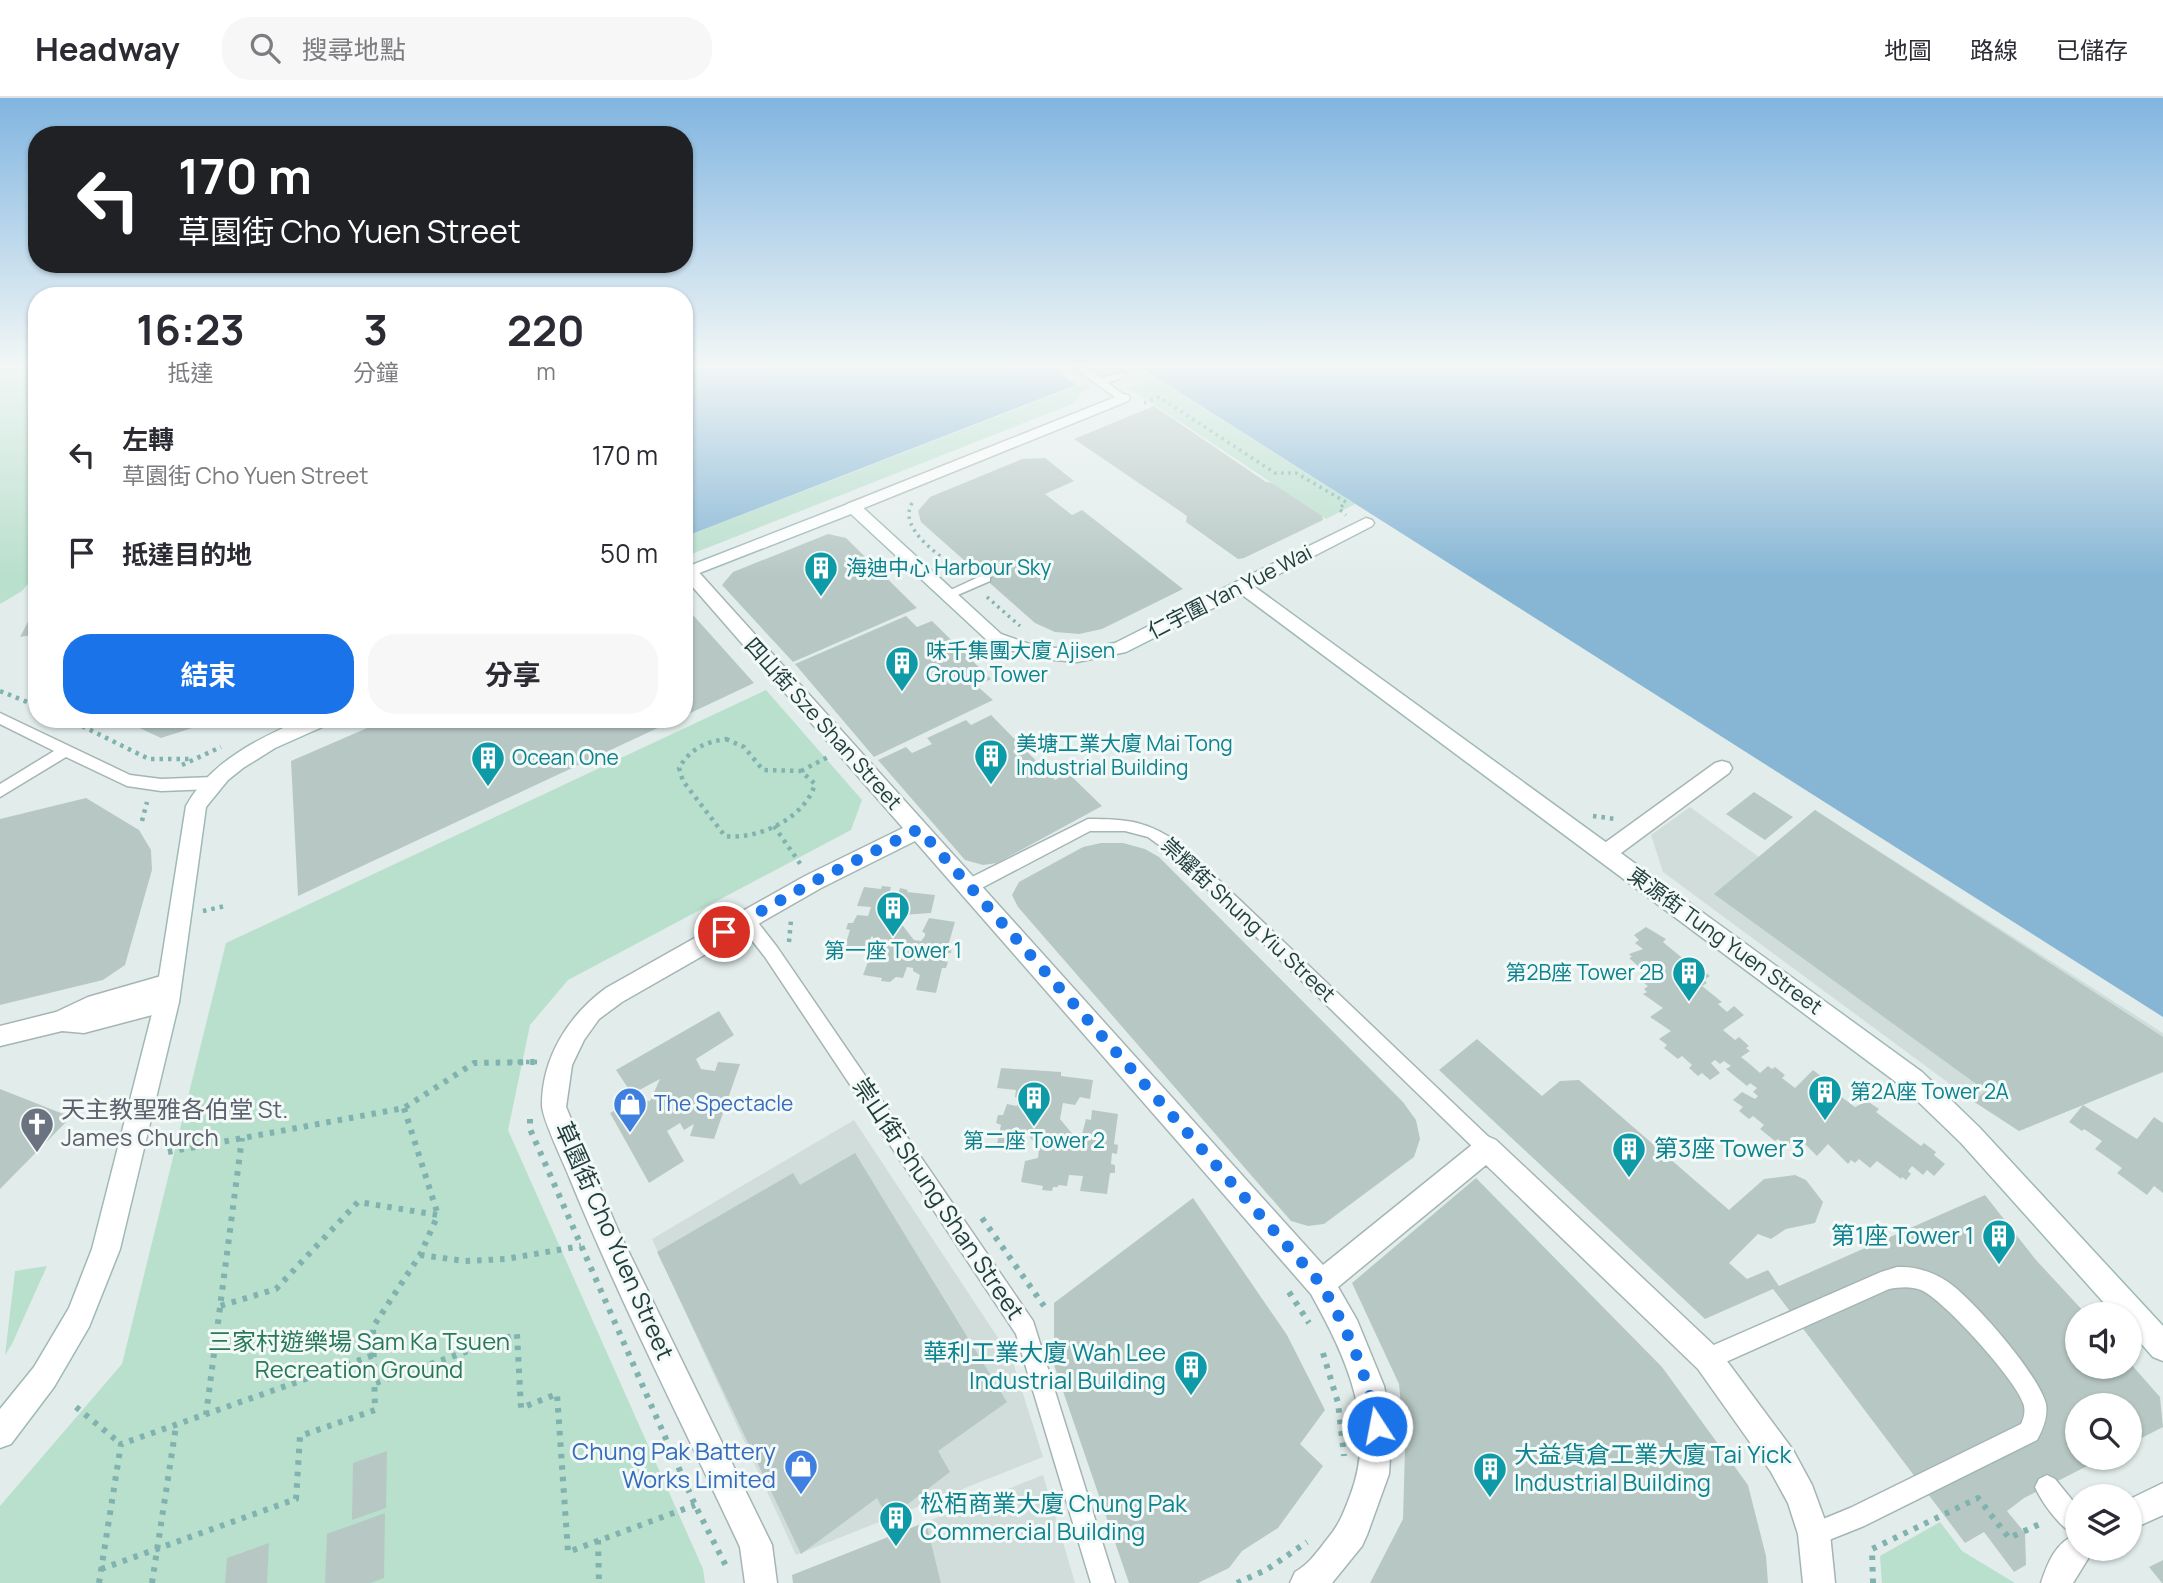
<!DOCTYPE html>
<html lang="zh-TW">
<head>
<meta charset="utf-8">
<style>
	:root { --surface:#fff; --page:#f7f7f7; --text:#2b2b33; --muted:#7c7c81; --line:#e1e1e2; --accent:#1a73e8 }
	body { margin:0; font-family:Manrope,"Noto Sans TC",sans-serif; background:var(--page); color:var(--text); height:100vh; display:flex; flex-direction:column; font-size:26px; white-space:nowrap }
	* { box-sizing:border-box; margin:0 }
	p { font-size:23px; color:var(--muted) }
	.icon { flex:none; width:38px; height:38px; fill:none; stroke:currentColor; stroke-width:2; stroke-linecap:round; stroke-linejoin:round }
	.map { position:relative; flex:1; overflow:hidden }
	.panel { position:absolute; left:28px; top:189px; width:665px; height:441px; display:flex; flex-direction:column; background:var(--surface); border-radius:28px; box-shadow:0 2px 5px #0004 }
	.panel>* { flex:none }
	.top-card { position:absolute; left:28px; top:28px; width:665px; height:147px; border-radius:28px; box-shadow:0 2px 5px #0004; background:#202124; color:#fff; overflow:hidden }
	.controls { position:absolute; left:2065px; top:1204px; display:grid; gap:14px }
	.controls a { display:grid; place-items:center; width:77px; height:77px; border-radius:50%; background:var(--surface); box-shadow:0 2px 5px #0004; font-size:35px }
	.pin { position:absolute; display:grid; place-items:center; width:60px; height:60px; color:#fff; margin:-30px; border:4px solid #fff; border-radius:50%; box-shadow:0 2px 7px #0007 }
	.me { position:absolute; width:77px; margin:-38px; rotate:349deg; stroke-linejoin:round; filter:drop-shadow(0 0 5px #0008) }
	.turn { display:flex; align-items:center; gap:24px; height:147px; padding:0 35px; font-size:32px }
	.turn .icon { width:91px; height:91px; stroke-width:2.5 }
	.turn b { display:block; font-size:49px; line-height:60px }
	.eta { display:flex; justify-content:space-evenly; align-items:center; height:119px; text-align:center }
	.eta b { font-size:42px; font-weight:700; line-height:49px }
	.primary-button { display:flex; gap:14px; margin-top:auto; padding:14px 35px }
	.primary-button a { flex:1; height:80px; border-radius:28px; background:var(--accent); color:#fff; font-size:28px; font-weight:700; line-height:80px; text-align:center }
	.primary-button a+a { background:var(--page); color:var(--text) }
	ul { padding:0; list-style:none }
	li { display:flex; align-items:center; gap:21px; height:98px; padding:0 35px }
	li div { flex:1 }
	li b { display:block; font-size:26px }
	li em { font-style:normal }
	header { display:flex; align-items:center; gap:42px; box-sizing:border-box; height:98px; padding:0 35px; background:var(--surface); border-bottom:2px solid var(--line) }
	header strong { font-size:33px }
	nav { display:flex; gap:38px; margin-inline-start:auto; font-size:24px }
	.search { width:490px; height:63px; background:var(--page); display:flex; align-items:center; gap:18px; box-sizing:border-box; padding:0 24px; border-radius:28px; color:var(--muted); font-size:26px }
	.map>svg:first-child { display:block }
</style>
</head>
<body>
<header>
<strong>Headway</strong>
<div class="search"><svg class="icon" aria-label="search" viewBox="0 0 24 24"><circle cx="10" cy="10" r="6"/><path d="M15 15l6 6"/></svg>搜尋地點</div>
<nav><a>地圖</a><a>路線</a><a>已儲存</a></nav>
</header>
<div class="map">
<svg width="2163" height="1485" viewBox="0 0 2163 1485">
	<rect width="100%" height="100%" fill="#e2edeb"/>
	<path fill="#d0ddda" d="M1690,709L1759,759L1815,712L2163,935V974L2019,1033L1973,1003L1663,774L1651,737Z
		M854,1022L1012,1261L1043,1359L796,1457L652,1141Z
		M1043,1377L1075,1485H941L926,1424Z"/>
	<path fill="#b9dfcd" d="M0,270H37V475L22,493L0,506Z
		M1156,280L1355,406L1326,421L1129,290Z
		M1084,285L1091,289L1084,292L1072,306L684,459V439Z
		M766,592L862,702L851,732L568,882L530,927L508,1032L703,1471L705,1485H0V1408L122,1266L226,845Z
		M47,1168L12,1246L5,1257L15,1173Z
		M1940,1424L1962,1453L2015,1485H1882L1880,1458Z"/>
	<path fill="#87b6d5" d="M684,270H1054L1076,287L684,439Z
		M1142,270H2163V919L1165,285Z"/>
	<path fill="#b7c8c4" d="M1154,308L1266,384L1272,385L1322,418L1323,422L1244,460L1238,461L1186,424L1187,418L1180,413L1074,341Z
		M1045,360L1074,383L1045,396L1072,417L1082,412L1183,491L1102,531L1079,536L1055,534L1035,525L921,424L918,413L930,399L1022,361Z
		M828,436L846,440L917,510L793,564L722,487L733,474Z
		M684,507L754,585L684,618Z
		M37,517V536L20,539L31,518Z
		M906,518L917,529L932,523L991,581L977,588L993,602L874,659L795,566Z
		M991,617L1055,682L1068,675L1102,708L997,765L983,767L965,762L878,662L906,649L912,655L932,646L927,640L966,622L971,627Z
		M130,621H217V622L161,640L131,626Z
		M388,621H677L298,798L291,663Z
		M1754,694L1793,719L1765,742L1726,716Z
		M86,700L139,732L151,752L152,772L125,867L103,882L0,907V721Z
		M1815,712L2163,939V974L2083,1007L2137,1041L2154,1019L2163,1025V1095L2154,1088L2147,1097L2117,1075L2122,1070L2095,1051L2102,1043L2084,1031L2082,1033L2069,1024L2083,1007L2019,1033L1973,1003L1986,993L1714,796Z
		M1101,745H1123L1145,751L1159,759L1403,1004L1416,1022L1420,1041L1414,1059L1324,1126L1308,1128L1291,1123L1018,809L1012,797L1019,784L1083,749Z
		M882,788L891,789L890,793L899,794L900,790L908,792L907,794L935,797L931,815L902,817L900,824L914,842L921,843L925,838V835L922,834L929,820L955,824L948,848H952L951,855H946L944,863L948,864L946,870H942L936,895L916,892L920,877L913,873V870L907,869L903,880L896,879L890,884L881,883L882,880L863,877L869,861L880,859L882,851L872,838L864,850L845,848L850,832L846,831L848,825H853L857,817L868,818L871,809L857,808L864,789L881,791Z
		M1646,829L1666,841L1663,844L1698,873L1701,871L1710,878L1704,882L1707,885L1702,888L1722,904L1718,906L1727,914L1734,908L1744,917L1723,932L1735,942L1739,939L1749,948L1746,950L1750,953L1741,959L1751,967L1760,975L1768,968L1772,971L1775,969L1785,977L1782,980L1795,990L1813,972L1825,981L1819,987L1829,995L1832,992L1855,1009L1867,1003L1879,1011L1876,1014L1921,1048L1924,1045L1936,1054L1934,1057L1945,1066L1934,1078L1927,1072L1923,1077L1912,1068L1908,1073L1911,1076L1906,1082L1902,1079L1901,1081L1877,1063L1870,1070L1859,1061L1855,1065L1851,1062L1848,1066L1828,1046L1817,1058L1797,1038L1787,1048L1778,1041L1775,1043L1760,1031L1764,1027L1753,1018L1749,1021L1739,1013L1743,1009L1733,1002L1742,994L1755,1001L1758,998L1753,994L1757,990L1750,985L1747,988L1726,971L1731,968L1724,963L1720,966L1715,962L1711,965L1720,975L1710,982L1702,975L1698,978L1689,970L1692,967L1682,958L1678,961L1664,950L1667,947L1659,941L1671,933L1650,919L1663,910L1643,896L1647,894L1644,891L1648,888L1639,881L1647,876L1629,860L1632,859L1629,856L1643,851L1635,845L1639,842L1634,837Z
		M719,913L734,937L696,961L701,971L715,973L718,964L740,966L714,1041L690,1038L694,1026L684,1032L680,1025L667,1033L684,1063L649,1085L610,1015L633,1002L650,1003L660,981L632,996L616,972Z
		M1477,941L1542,998L1560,983L1579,982L1729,1112L1764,1081L1795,1077L1806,1082L1823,1104L1815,1125L1786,1131L1771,1141L1758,1136L1729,1165L1747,1181L1768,1172L1779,1188L1985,1097L2036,1162L2086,1216H2077V1269H2130V1265L2160,1299L2163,1329L2130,1346V1307H2077V1360H2103L2024,1400L2007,1413L2025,1435L2026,1467L2014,1474L1984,1434L1965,1445L1773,1191L1705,1221L1439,972Z
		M1001,970L1061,974V978L1093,982L1090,1001L1080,999L1075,1007L1063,1005L1060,1021L1075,1039L1081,1040L1086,1021L1091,1022L1092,1012L1118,1016L1114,1046L1118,1047L1117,1056L1112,1055L1111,1066L1115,1067V1075H1110L1107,1096L1080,1093L1083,1078L1069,1077L1067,1088L1058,1087V1089H1053L1052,1093L1042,1092L1043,1088L1021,1084L1025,1063L1038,1060L1039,1051L1026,1034L1024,1043H1020L1019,1049L997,1046L1001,1027L996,1025L998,1017H1003L1007,1006L1017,1008L1019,1000L1015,999L1016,992L997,990Z
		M0,991L71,1019L0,1091Z
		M855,1055L1007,1304L938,1353L950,1374L888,1421L877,1400L801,1456L657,1154L793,1075L800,1087Z
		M1476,1080L1662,1269L1748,1387L1766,1458L1768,1485H1370L1403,1421L1405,1350L1399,1286L1352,1185Z
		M1193,1100L1287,1237L1325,1312L1300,1346L1323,1368L1278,1430L1242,1453L1229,1470L1198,1485H1129L1054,1267V1205Z
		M387,1353L386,1410L352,1422L353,1365Z
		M385,1415L384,1480L370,1485H325L327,1436Z
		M926,1424L941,1485H793L792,1477Z
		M269,1445L267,1485H225L227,1460Z
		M2163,1462V1485H2162L2149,1469Z"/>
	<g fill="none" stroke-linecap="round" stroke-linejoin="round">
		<g stroke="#a4b5b4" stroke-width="3">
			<path id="lane" d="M1074,270H1086L1101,280L1125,274V278L1108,285L1128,300L1119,302Z
				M985,476L990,477V483L953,499H943L942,496Z
				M0,615L130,677L161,681L214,679L222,685L214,691L161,693L127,688L66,659L0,699V686L54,653L0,626Z
				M1088,721C1129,721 1147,723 1182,747L1494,1044L1497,1050L1494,1056L1487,1059L1480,1056L1170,755L1148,739L1125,733H1090L974,794H962L960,789L962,784Z
				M746,815L752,817L777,849L1033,1223L1115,1485H1091L1016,1236L765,859L740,827L738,822L740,817Z
				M1897,1169C1916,1168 1933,1174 1948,1184C1973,1201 2039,1277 2046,1306C2048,1319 2043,1331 2037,1342L1864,1428L1814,1448L1806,1444L1802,1436L1806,1428L1850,1410L2021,1326C2024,1320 2026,1312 2023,1305C2016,1282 1943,1201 1921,1192C1911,1188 1900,1189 1889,1191L1708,1272L1700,1269L1697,1261L1700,1253L1881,1174Z
				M2047,1377L2055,1381L2077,1408V1438C2061,1431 2042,1405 2035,1389L2039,1381Z"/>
		</g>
		<g stroke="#a4b5b4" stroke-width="3">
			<path id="street" d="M1123,296L1128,297L1130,300L1128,303L859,412H847L845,409L847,406Z
				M1366,420L1372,422L1374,425L1372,428L1248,492H1236L1233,488L1236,484Z
				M689,469L695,470L1323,1167L1478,1042L1487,1038L1496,1042L1718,1251L1793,1352L1812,1387L1830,1436L1835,1485H1803L1798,1436L1788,1405L1771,1374L1698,1271L1486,1067L1338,1189L1357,1222L1384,1288L1392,1328L1389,1376L1367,1437L1362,1448L1332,1485H1290L1295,1474C1309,1466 1318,1453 1328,1440C1339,1427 1344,1414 1350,1398C1378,1326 1346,1259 1311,1196L915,743L821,790L622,904L599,921L584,942L572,967L566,1009L618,1132L772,1447L777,1485H745L740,1449C683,1327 621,1206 570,1081C564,1065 542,1021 542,1007C542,959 569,917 606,890L805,778L903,730L684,479V470Z
				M1722,663L1729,665L1732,670L1729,675L1613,761L1606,763L1599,761L1595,755L1599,749L1715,665Z
				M168,876L176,879L180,886L176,893L170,895L175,897L179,904L175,911L84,935L62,933L0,948V928L56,914L88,899Z
				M2163,1385V1417L2130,1432V1401Z
				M2077,1436V1451H2094L2073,1485H2041C2048,1464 2055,1445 2077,1436Z"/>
		</g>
		<g stroke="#9fb9b6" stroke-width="3">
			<path id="secondary" d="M853,404L859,406L1001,536L1035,548L1077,552L1115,545L1236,484H1248L1922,974L1979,1029L2163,1228V1263L2153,1259L2130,1233V1216H2114L1961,1045L1904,990L1241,496L1126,554L1077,564L1033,560L989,544L851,416L684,481V470Z
				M303,621H331L329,626L275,650L243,670L228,682L206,709L179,904L120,1151L89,1229L54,1289L11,1346L0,1350V1311L34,1269L69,1210L92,1151L155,904L186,708C211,663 258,641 303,621Z"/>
		</g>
		<path stroke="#80b2af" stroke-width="3.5" stroke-dasharray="2.5 4.5" stroke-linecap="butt" d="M1144,305L1159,299L1275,375H1296L1346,404L1339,411L1346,417
			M912,405C897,432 942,458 960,474
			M987,499L1020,528"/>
		<path stroke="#80b2af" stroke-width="4.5" stroke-dasharray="3.5 5" stroke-linecap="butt" d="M0,593L37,608
			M68,621L79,626
			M79,621L80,627L149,661H189
			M726,641L744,649L763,672L801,673L815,686C805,720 759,742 725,738L683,683L679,670C690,651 705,644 726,641Z
			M182,667L221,649
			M801,673L828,659
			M1593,718L1616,721
			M142,723L147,704
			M774,728L801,767
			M203,813L225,808
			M789,844L791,822
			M509,964H537"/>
		<path stroke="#80b2af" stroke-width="6" stroke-dasharray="4.5 7" stroke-linecap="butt" d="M404,1010L438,1117
			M530,1021V1031L695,1407L727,1470
			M168,1054L404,1010L474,965L537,964
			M982,1120L1044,1208
			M420,1157L465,1163L506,1161L581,1148
			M1289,1194L1309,1225
			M1323,1255L1338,1305L1344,1358
			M376,1285L517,1236L521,1310L557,1296L568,1454L695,1407
			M76,1309L121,1346
			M206,1317L242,1040
			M598,1442L599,1485
			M101,1471L296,1401L300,1338L375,1312L373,1229L420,1157L438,1117L358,1104L276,1191L220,1208
			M99,1485L121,1346L374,1257
			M152,1485L176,1328
			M1237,1485L1266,1472L1307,1444
			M1873,1485L1872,1451L1978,1400L2009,1440L2040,1426"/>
		<use href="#lane" fill="#fff" fill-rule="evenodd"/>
		<use href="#street" fill="#fff" fill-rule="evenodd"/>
		<use href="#secondary" fill="#fff" fill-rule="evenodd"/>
	</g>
	<linearGradient id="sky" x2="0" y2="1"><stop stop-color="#81b5e0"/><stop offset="0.56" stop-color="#f2f7f6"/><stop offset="1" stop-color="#f2f7f6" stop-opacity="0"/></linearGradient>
	<rect width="2163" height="478" fill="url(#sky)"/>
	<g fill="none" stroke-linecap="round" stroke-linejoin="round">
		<path stroke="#1a73e8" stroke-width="12" stroke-dasharray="0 21.6" d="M724,834L813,784L919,731L1321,1186C1348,1233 1367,1275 1377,1328"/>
	</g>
	<defs>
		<g id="building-pin" transform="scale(1.75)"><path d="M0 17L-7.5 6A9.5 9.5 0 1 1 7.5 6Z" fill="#0f9aa8" stroke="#f3f9f7"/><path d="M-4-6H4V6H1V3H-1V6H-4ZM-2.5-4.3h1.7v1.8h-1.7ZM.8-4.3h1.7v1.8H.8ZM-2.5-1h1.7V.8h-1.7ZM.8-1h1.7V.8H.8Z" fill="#fff"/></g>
		<g id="shop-pin" transform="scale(1.75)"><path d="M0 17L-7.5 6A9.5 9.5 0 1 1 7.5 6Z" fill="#3f7fe0" stroke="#f3f9f7"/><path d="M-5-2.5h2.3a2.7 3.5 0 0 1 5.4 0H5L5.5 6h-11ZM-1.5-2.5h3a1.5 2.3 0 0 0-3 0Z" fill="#fff"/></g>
		<g id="church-pin" transform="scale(1.75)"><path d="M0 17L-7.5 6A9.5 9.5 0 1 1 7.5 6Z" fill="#6b7280" stroke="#f3f9f7"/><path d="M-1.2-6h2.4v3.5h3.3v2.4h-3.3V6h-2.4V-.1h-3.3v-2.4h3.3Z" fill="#fff"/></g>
	</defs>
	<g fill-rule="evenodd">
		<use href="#building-pin" x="821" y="470"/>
		<use href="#building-pin" x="902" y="565"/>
		<use href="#building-pin" x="991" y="658"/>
		<use href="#building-pin" x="488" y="660"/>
		<use href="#building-pin" x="893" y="810"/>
		<use href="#building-pin" x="1689" y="875"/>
		<use href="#building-pin" x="1825" y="994"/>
		<use href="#building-pin" x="1034" y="1000"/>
		<use href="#shop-pin" x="630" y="1006"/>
		<use href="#church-pin" x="37" y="1026"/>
		<use href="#building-pin" x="1629" y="1051"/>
		<use href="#building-pin" x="1999" y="1138"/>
		<use href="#building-pin" x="1191" y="1269"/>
		<use href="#shop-pin" x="801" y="1368"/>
		<use href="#building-pin" x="1490" y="1371"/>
		<use href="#building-pin" x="896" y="1420"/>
	</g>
	<g text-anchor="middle" stroke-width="6" stroke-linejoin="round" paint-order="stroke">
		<g font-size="21" fill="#0d838f" stroke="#f3f9f7" text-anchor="start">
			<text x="846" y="477">海迪中心 Harbour Sky</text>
			<text x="926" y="560">味千集團大廈 Ajisen<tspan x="926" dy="24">Group Tower</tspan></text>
			<text x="1016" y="653">美塘工業大廈 Mai Tong<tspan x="1016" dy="24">Industrial Building</tspan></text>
			<text x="512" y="667">Ocean One</text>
			<text x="893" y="860" text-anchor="middle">第一座 Tower 1</text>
			<text x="1664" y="882" text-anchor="end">第2B座 Tower 2B</text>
			<text x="1850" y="1001">第2A座 Tower 2A</text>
			<text x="1034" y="1050" text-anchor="middle">第二座 Tower 2</text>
		</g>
		<g font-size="21" fill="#213f3e" stroke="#f3f9f7">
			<text transform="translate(1230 494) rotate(-27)" y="7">仁宇圍 Yan Yue Wai</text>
			<text transform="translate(823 626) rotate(48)" y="7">四山街 Sze Shan Street</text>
			<text transform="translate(1248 822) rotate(43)" y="7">崇耀街 Shung Yiu Street</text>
			<text transform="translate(1725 843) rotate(36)" y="7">東源街 Tung Yuen Street</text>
		</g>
		<g font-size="21" fill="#366cbe" stroke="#f3f9f7" text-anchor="start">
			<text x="654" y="1013">The Spectacle</text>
		</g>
		<g font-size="24" fill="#5b616d" stroke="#f3f9f7" text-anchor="start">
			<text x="61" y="1020">天主教聖雅各伯堂 St.<tspan x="61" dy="28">James Church</tspan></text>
		</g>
		<g font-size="24" fill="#0d838f" stroke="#f3f9f7" text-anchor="start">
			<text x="1654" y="1059">第3座 Tower 3</text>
			<text x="1974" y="1146" text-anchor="end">第1座 Tower 1</text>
			<text x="1166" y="1263" text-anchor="end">華利工業大廈 Wah Lee<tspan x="1166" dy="28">Industrial Building</tspan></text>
			<text x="1514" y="1365">大益貨倉工業大廈 Tai Yick<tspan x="1514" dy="28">Industrial Building</tspan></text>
			<text x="920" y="1414">松栢商業大廈 Chung Pak<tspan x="920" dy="28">Commercial Building</tspan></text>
		</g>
		<g font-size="24" fill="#213f3e" stroke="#f3f9f7">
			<text transform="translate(938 1101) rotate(56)" y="8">崇山街 Shung Shan Street</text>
			<text transform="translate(614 1143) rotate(66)" y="8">草園街 Cho Yuen Street</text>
		</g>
		<g font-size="24" fill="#28785a" stroke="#f3f9f7">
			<text x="359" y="1252">三家村遊樂場 Sam Ka Tsuen<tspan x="359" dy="28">Recreation Ground</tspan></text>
		</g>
		<g font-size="24" fill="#366cbe" stroke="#f3f9f7" text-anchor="end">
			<text x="776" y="1362">Chung Pak Battery<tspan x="776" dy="28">Works Limited</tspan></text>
		</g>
	</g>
</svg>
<div class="controls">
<a><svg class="icon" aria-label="sound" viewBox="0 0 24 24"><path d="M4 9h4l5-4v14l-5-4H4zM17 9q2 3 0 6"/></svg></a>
<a><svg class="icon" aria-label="search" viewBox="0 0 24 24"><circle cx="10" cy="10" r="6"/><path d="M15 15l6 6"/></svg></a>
<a><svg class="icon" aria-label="layers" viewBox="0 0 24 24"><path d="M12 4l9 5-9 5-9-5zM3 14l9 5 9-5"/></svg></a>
</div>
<div class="pin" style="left:724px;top:834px;background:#d93025"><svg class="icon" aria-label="arrive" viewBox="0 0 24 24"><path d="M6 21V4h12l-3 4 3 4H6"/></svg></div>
<svg class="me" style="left:1377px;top:1328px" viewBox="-20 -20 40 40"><circle r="17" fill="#1a73e8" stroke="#fff" stroke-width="3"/><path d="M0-11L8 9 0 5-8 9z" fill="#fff"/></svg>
<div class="top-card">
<div class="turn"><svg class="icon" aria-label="left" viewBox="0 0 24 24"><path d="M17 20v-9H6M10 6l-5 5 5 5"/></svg><div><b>170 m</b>草園街 Cho Yuen Street</div></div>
</div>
<section class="panel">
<div class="eta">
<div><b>16:23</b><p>抵達</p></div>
<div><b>3</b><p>分鐘</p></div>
<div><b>220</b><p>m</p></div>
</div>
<ul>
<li><svg class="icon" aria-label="left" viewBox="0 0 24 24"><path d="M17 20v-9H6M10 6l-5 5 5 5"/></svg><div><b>左轉</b><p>草園街 Cho Yuen Street</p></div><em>170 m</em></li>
<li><svg class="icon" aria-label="arrive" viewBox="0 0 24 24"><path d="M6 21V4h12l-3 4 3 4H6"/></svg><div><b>抵達目的地</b></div><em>50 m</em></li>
</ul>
<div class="primary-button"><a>結束</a><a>分享</a></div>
</section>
</div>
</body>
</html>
